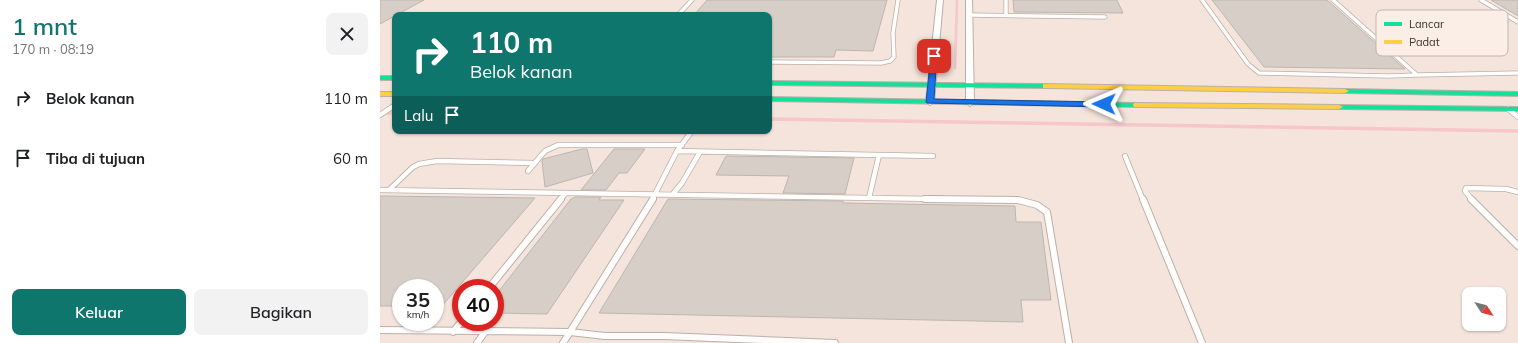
<!DOCTYPE html>
<html lang="id">
<head>
<meta charset="utf-8">
<style>
	:root { --surface:#fff; --page:#f2f2f2; --text:#202124; --muted:#757577; --accent:#0f766e }
	body { margin:0; font-family:Mulish,sans-serif; background:var(--page); color:var(--text); height:100vh; display:flex; flex-direction:column; font-size:15px; white-space:nowrap }
	* { box-sizing:border-box; margin:0 }
	p { font-size:13px; color:var(--muted) }
	.icon { flex:none; width:22px; height:22px; fill:none; stroke:currentColor; stroke-width:2; stroke-linecap:round; stroke-linejoin:round }
	.map { position:relative; flex:1; overflow:hidden }
	.side { display:flex; flex-direction:column; background:var(--surface); width:380px }
	.side>* { flex:none }
	.hud { position:absolute; left:12px; top:12px; width:380px; height:122px; border-radius:8px; box-shadow:0 1px 3px #0004; background:#0f766e; color:#fff; overflow:hidden }
	.needle { width:26px; rotate:126deg }
	.buttons { position:absolute; left:1082px; top:287px; display:grid; gap:8px }
	.buttons a { display:grid; place-items:center; width:44px; height:44px; border-radius:8px; background:var(--surface); box-shadow:0 1px 3px #0004; font-size:20px }
	.speed { position:absolute; left:12px; top:279px; display:flex; gap:8px; font-size:20px; font-weight:700; text-align:center }
	.speed>* { display:grid; place-content:center; width:52px; height:52px; border-radius:50%; background:var(--surface); box-shadow:0 1px 3px #0004; line-height:1 }
	.speed small { font-size:10px; font-weight:400 }
	.speed .limit { border:6px solid #d22; background:#fff; color:#111 }
	.pin { position:absolute; display:grid; place-items:center; width:34px; height:34px; color:#fff; margin:-17px; border-radius:8px; box-shadow:0 2px 6px #0006 }
	.me { position:absolute; width:44px; margin:-22px; rotate:271deg; stroke-linejoin:round; filter:drop-shadow(0 0 3px #0008) }
	.turn { display:flex; align-items:center; gap:14px; height:84px; padding:0 12px; font-size:18px }
	.turn .icon { width:52px; height:52px; stroke-width:2.5 }
	.turn b { display:block; font-size:28px; line-height:34px }
	.then { display:flex; align-items:center; height:38px; padding:0 12px; background:#0003; gap:8px; font-size:15px }
	.round { display:grid; place-items:center; flex:none; width:42px; height:42px; border-radius:8px; background:var(--page) }
	.head { display:flex; align-items:center; justify-content:space-between; height:68px; padding:0 12px }
	h1 { font-size:24px; font-weight:600; line-height:30px; color:var(--accent) }
	.action { display:flex; gap:8px; margin-top:auto; padding:8px 12px }
	.action a { flex:1; height:46px; border-radius:8px; background:var(--accent); color:#fff; font-size:16px; font-weight:600; line-height:46px; text-align:center }
	.action a+a { background:var(--page); color:var(--text) }
	ul { padding:0; list-style:none }
	li { display:flex; align-items:center; gap:12px; height:60px; padding:0 12px }
	li div { flex:1 }
	li b { display:block; font-size:15px }
	li em { font-style:normal }
	main { display:flex; flex:1; min-height:0 }
	.map>svg:first-child { display:block }
</style>
</head>
<body>
<main>
<section class="side">
<div class="head"><div><h1>1 mnt</h1><p>170 m · 08:19</p></div><a class="round"><svg class="icon" aria-label="close" viewBox="0 0 24 24"><path d="M6 6l12 12M18 6L6 18"/></svg></a></div>
<ul>
<li><svg class="icon" aria-label="right" viewBox="0 0 24 24"><path d="M7 20v-9h11M14 6l5 5-5 5"/></svg><div><b>Belok kanan</b></div><em>110 m</em></li>
<li><svg class="icon" aria-label="arrive" viewBox="0 0 24 24"><path d="M6 21V4h12l-3 4 3 4H6"/></svg><div><b>Tiba di tujuan</b></div><em>60 m</em></li>
</ul>
<div class="action"><a>Keluar</a><a>Bagikan</a></div>
</section>
<div class="map">
<svg width="1138" height="343" viewBox="0 0 1138 343">
	<rect width="100%" height="100%" fill="#f6efeb"/>
	<path fill="#f5e4db" fill-rule="evenodd" d="M0,0H1138V343H0ZM15,15H389V131H15ZM21,288H55V322H21ZM81,288H115V322H81ZM1089,294H1119V324H1089Z"/>
	<g fill="none" stroke-linecap="round" stroke-linejoin="round">
		<path stroke="#f6c6ca" stroke-width="2.5" d="M575,68L577,0"/>
		<path stroke="#f6c6ca" stroke-width="3.5" d="M2,113H15
			M389,119L1138,131"/>
	</g>
	<path fill="#d6cec7" stroke="#bdb6b0" d="M0,0H44L0,24Z
		M327,0H507L493,51L456,50L454,57H389V15H314Z
		M633,0H737L743,13L634,12Z
		M832,0H947L1025,69L884,67Z
		M1111,0H1138V16Z
		M202,149H207L213,173L165,187L162,161L163,159Z
		M234,149H265L247,173H239L226,190H201Z
		M346,156L474,158L465,194L403,193L409,176L336,175Z
		M0,196L155,198L55,314V288H21V306H0Z
		M195,197H221L219,200H244L167,314L115,313V296L191,199Z
		M288,199L463,201V203L635,206L636,222H661L671,300H641L643,322L219,313Z"/>
	<g fill="none" stroke-linecap="round" stroke-linejoin="round">
		<g stroke="#b9b0ab" stroke-width="5">
			<path id="lane-far2" d="M626,0V15
				M822,0L868,64L879,73L1008,76L1037,75
				M953,0L1037,75L1138,73
				M1101,0L1138,22
				M298,15L312,0
				M589,15L725,17
				M389,62L501,63L510,61L514,57L513,33L518,0"/>
		</g>
		<g stroke="#b9b0ab" stroke-width="6">
			<path id="lane-far1" d="M1128,109L1138,117
				M0,115L15,105
				M297,151L553,156
				M745,156L763,200
				M148,171L165,151L178,145H302
				M0,190L619,200
				M9,190L33,167L39,164L57,161L154,163
				M293,194L302,183L320,152
				M489,198L499,155
				M180,200L185,194
				M272,200L297,151L312,131
				M1092,200L1085,191L1086,188L1126,189L1138,192"/>
		</g>
		<g stroke="#b9b0ab" stroke-width="8">
			<path id="lane" d="M545,199L638,200L657,205L667,212L689,343
				M763,199L822,343
				M1091,199L1138,246
				M109,288L181,199
				M0,330L190,332L225,336H284L455,343
				M73,332L81,322
				M97,343L105,332
				M183,343L273,199"/>
		</g>
		<g stroke="#b9b0ab" stroke-width="2">
			<path id="street" d="M557,0H563L554,102L550,105L546,102Z
				M586,0H592L594,103L590,106L586,103Z"/>
		</g>
		<g stroke="#b9b0ab" stroke-width="2">
			<path id="fast" d="M0,76H15V80H0Z
				M389,81L666,84L670,86L666,88L389,85Z
				M962,89L1138,92V96L965,93L961,91Z
				M389,97L757,103L761,105L757,107L389,101Z
				M956,105L1138,107V111L959,109H956L955,107Z"/>
		</g>
		<g stroke="#b9b0ab" stroke-width="2">
			<path id="slow" d="M663,84L965,89L969,91L965,93L666,88H663Z
				M0,92H15V96H0Z
				M754,103L959,105L963,107L959,109L757,107H754L753,105Z"/>
		</g>
		<use href="#lane-far2" stroke="#fefdfc" stroke-width="3.5"/>
		<use href="#lane-far1" stroke="#fefdfc" stroke-width="4.5"/>
		<use href="#lane" stroke="#fefdfc" stroke-width="6"/>
		<use href="#street" fill="#fefdfc" fill-rule="evenodd"/>
		<use href="#fast" fill="#16e098" fill-rule="evenodd"/>
		<use href="#slow" fill="#ffcf43" fill-rule="evenodd"/>
	</g>
	<path fill="#1a73e8" stroke="#114b97" d="M551,54L557,56L554,99L724,102L728,104L724,107L547,103L546,102Z"/>
	<rect x="996" y="10" width="132" height="46" rx="6" fill="#fbeee6" stroke="#c2b5ad" stroke-width="1"/>
	<rect x="1004" y="22" width="18" height="4" fill="#16e098"/>
	<rect x="1004" y="40" width="18" height="4" fill="#ffcf43"/>
	<g font-size="11" fill="#3d3029">
		<text x="1029" y="28">Lancar</text>
		<text x="1029" y="46">Padat</text>
	</g>
</svg>
<div class="buttons">
<a><svg class="needle" viewBox="-14 -14 28 28"><path d="M0-13l5 13h-10z" fill="#e53935"/><path d="M0 13l5-13h-10z" fill="#757577"/></svg></a>
</div>
<div class="speed"><div>35<small>km/h</small></div><div class="limit">40</div></div>
<div class="pin" style="left:554px;top:56px;background:#d93025"><svg class="icon" aria-label="arrive" viewBox="0 0 24 24"><path d="M6 21V4h12l-3 4 3 4H6"/></svg></div>
<svg class="me" style="left:724px;top:104px" viewBox="-20 -20 40 40"><path d="M0-17L14 15 0 8-14 15z" fill="#1a73e8" stroke="#fff" stroke-width="4"/></svg>
<div class="hud">
<div class="turn"><svg class="icon" aria-label="right" viewBox="0 0 24 24"><path d="M7 20v-9h11M14 6l5 5-5 5"/></svg><div><b>110 m</b>Belok kanan</div></div>
<div class="then">Lalu<svg class="icon" aria-label="arrive" viewBox="0 0 24 24"><path d="M6 21V4h12l-3 4 3 4H6"/></svg></div>
</div>
</div>
</main>
</body>
</html>
